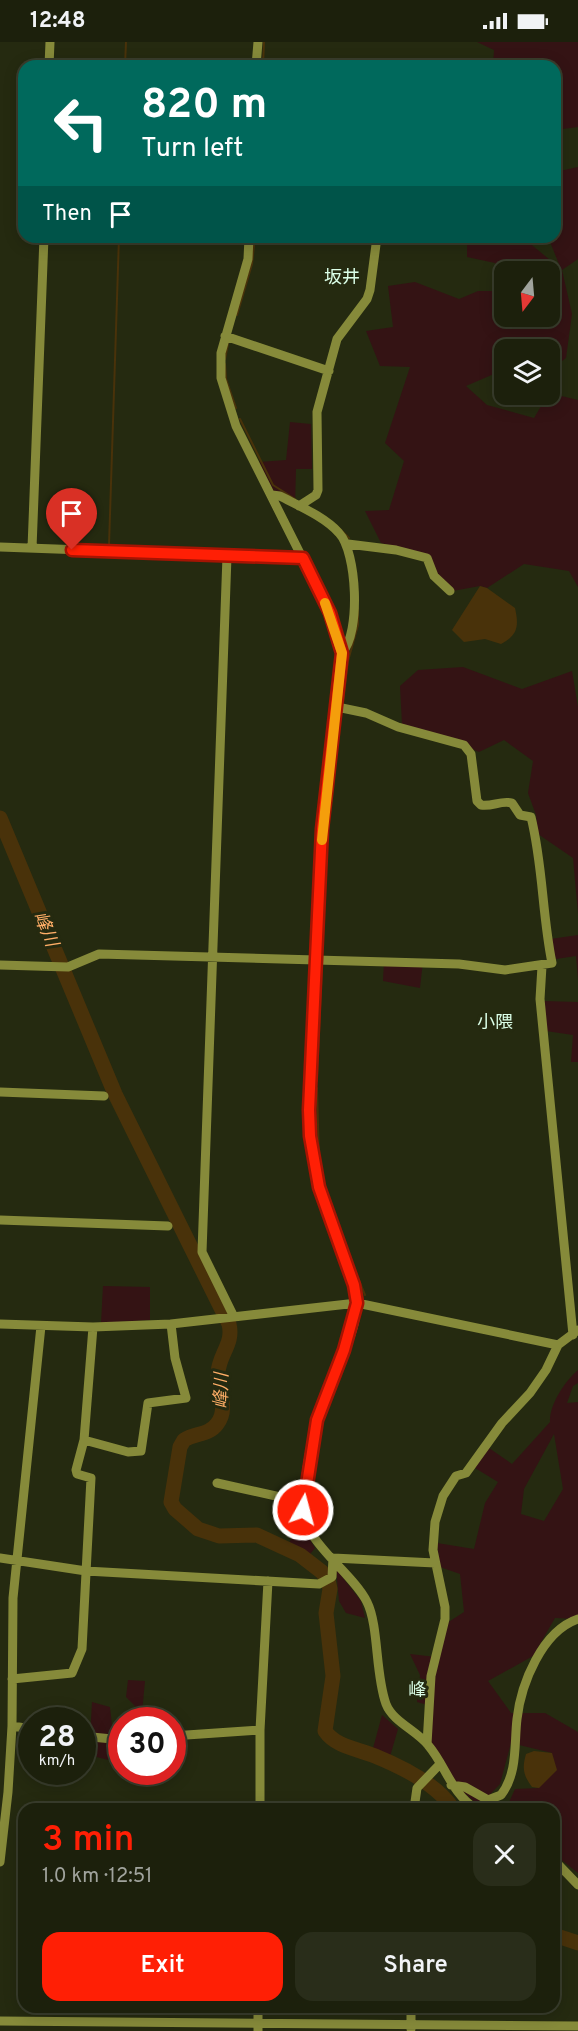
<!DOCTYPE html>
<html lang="en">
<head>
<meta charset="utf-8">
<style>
	:root { --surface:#1c200c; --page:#292d1a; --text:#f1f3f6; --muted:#a0a39d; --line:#3a3e2d; --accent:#ff1f05 }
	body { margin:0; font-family:Overpass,"Noto Sans JP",sans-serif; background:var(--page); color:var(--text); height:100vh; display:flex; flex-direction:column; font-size:22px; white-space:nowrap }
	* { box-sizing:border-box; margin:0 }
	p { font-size:20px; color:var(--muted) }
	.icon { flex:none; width:33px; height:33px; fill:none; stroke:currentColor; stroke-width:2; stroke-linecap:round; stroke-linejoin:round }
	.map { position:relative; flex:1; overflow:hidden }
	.drawer { position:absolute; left:18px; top:1761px; width:542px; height:210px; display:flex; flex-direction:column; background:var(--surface); border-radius:18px; box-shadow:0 3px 15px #0003,0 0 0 2px var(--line) }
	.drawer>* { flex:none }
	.banner { position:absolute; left:18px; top:18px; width:543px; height:183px; border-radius:18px; box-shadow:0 3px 15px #0003,0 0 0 2px var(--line); background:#00695c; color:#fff; overflow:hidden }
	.needle { width:39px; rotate:196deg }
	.controls { position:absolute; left:494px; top:219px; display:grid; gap:12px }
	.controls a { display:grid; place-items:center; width:66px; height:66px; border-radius:12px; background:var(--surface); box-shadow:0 3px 15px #0003,0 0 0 2px var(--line); font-size:30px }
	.speed { position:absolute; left:18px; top:1665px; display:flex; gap:12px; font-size:30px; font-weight:700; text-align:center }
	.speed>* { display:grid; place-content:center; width:78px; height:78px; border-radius:50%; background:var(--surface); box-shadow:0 3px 15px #0003,0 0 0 2px var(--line); line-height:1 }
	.speed small { font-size:15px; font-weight:400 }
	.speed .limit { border:9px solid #d22; background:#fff; color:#111 }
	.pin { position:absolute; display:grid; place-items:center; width:51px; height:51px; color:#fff; margin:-62px -26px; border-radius:50% 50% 50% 0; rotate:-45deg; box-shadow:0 0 6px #0007 }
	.pin .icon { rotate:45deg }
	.me { position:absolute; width:66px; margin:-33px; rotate:7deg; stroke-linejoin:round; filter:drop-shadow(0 0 4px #0008) }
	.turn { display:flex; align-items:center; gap:21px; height:126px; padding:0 24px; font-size:27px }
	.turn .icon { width:78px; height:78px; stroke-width:2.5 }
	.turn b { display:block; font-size:42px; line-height:51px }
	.then { display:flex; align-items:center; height:57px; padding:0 24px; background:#0003; gap:12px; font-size:22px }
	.round { display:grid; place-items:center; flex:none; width:63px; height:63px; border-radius:18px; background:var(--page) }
	.headline { display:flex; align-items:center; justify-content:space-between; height:102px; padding:0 24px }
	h1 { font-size:36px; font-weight:600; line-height:45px; color:var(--accent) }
	.button { display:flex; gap:12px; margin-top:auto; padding:12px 24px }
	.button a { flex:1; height:69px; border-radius:18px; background:var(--accent); color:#fff; font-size:24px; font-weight:600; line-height:69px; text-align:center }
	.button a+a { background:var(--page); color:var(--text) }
	.status { display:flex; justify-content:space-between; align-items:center; height:42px; padding:0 30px; background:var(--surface); direction:ltr }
	.status svg { height:16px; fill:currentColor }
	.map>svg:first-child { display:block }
</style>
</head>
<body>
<div class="status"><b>12:48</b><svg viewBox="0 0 49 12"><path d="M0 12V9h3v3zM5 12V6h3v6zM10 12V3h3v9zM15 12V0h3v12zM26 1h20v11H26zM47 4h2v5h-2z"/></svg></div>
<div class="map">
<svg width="578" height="1989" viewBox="0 0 578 1989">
	<rect width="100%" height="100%" fill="#252a10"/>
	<path fill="#341314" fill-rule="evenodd" d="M477,0H578V85L555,88V24H493L494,8Z
		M578,125V217L562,228L572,272L566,316L549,329V308H504V332H494L466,344L487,363L534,376L549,351L578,358V545L569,529L524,522L487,546L480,544L447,550L424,512L381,501L365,469L389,468L404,419L385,401L410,325L380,324L366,289L393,285L388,244L415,240L459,257L478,249H504V274H549V230H504V245L495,221L467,215V195H522L561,227L548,195H555V130Z
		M290,380L311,382L312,427H296L295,464L276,455L259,420L286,418Z
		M463,625L522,647L572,629L578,665V872L573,816L538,792L536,773L528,751L533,719L504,698L479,710L447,696L402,682L400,644L418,628Z
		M578,893V938L576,914L556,917L550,897Z
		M384,919H423L420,946L383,939Z
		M543,959L578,960V1020H571L573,993L546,989Z
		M103,1244L150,1245V1278L101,1281Z
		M578,1328V1341L573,1344L567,1361L578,1360V1577L555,1576L533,1614L488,1639L511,1671H545L578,1690V1831L554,1812V1767H506L515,1747L539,1746L552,1711L511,1701L500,1742L479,1764L450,1738L431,1700V1664L417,1660L420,1633L410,1612L436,1615L447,1581L464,1570L460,1532L440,1525L437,1501L474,1507L485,1461L498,1440L475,1426L489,1406L512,1422L550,1380C549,1363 565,1339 578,1328ZM554,1392L563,1447L544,1479L521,1472L524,1447Z
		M300,1482L315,1506L307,1516L289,1501Z
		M336,1527L361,1559L365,1576L346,1571L339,1559Z
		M128,1638L145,1639L142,1671L126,1655Z
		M92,1660L110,1665L116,1720L89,1713Z
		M382,1673L398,1687L389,1718L372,1710Z"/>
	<path fill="#49320a" d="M480,544L487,546L515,566C519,584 518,593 501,602L485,597L464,600L452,588Z
		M534,1709L552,1711L557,1728L539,1746L532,1745C523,1733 522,1726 526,1712Z"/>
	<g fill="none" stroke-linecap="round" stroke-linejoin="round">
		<path stroke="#49320a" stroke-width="2" d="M125,24L126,0
			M263,24L264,0
			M237,273L252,222L255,195
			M225,317L228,302
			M225,322L226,337L236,366
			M240,377L273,443L295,457
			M336,483L349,496
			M109,503L119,195
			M343,661L348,619L358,583V566
			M328,784L341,671
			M322,915L327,792
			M317,1039L322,922
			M317,1046L319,1118L330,1167
			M358,1236L365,1253"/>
		<path stroke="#49320a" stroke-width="15" d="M0,776L115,1052L229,1282C234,1302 219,1312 218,1331C218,1348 229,1367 217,1382C209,1393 195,1391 184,1398L180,1405L171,1460L175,1467L198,1487L219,1494L257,1493L300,1513L322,1530L328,1538L330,1547L326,1571L333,1634L325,1689C336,1705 358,1707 375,1714C402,1725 437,1742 453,1767
			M554,1893L578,1901"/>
		<path stroke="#868a3a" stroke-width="9" d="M49,24L50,0
			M256,24L258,0
			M249,195L248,217L221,311V336L236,384L330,571L342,611L322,787L309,1068C311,1103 315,1137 327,1170C336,1197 355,1227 357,1255C359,1290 335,1326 323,1358C312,1389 306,1427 303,1460C299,1498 351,1528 367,1560C379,1584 375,1632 386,1662C393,1680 416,1688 428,1703C446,1724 451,1751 476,1767
			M225,294L329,329
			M272,453L280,454C299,464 325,475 339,491C357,510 361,591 342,611
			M299,464L316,453L318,448L317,370L337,297L367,257L370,248L377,195
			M348,502L396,508L427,516L434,534L450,549
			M0,505L303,516
			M32,506L44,195
			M227,514L202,1210L234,1275
			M0,923L68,925L99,912L459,922L505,928L552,921C542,872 543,823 531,775L520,773L512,761C501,758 492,765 481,763L477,759L471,712L464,703L398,685L366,671L337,665
			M542,924L540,957L573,1293
			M0,1050L104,1054
			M0,1178L168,1184
			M0,1282L93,1285L171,1282L357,1261L558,1303
			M84,1398L128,1410L141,1409L148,1361L186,1356L175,1316L171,1282
			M217,1441L303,1460
			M0,1516L86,1529L319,1542L332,1535L333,1516
			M333,1516L435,1521
			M12,1637L72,1631L82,1607L91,1436L77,1432L76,1428L84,1398L93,1285
			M12,1684L32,1687
			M82,1694L122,1698
			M172,1694L260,1688
			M427,1702L431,1634L445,1577V1565L433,1508L435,1480L443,1454L456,1434L466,1431L502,1381L530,1351L546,1328L558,1303L578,1288
			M451,1743L465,1745L488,1758L501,1753C518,1731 514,1702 517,1677C521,1642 542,1589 578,1577
			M260,1767V1688L268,1539
			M414,1767L417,1746L439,1723
			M554,1818L578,1843
			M0,1820L8,1750L12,1684L13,1556L41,1284
			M0,1979L578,1984
			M411,1987V1965
			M258,1989V1965"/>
	</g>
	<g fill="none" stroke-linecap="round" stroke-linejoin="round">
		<g stroke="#a61403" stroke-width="15">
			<path id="route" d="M72,508L303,516L330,571L342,611L322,787L309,1068L310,1094L319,1145L354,1243L357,1261L344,1308L317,1378L303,1468"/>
		</g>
		<use href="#route" stroke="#ff1f05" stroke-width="10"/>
		<path stroke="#f59e0b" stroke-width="10" d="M322,798L342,611L325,561"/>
	</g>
	<g text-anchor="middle" stroke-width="6" stroke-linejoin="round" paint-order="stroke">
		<g font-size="18" fill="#dbffe8" stroke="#252a10">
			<text x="342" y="241">坂井</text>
			<text x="495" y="986">小隈</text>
			<text x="417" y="1654">峰</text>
		</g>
		<g font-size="18" font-style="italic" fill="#ffae67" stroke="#252a10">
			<text transform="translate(46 887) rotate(67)" y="6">峰川</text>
			<text transform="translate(221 1349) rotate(-89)" y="6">峰川</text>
		</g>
	</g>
</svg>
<div class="controls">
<a><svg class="needle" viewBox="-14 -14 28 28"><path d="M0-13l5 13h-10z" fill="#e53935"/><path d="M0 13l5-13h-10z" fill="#a0a39d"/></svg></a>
<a><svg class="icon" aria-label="layers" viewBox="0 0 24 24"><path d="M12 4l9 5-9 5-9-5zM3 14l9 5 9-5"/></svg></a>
</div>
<div class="speed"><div>28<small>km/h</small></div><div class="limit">30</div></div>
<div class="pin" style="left:72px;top:508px;background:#d93025"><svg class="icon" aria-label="arrive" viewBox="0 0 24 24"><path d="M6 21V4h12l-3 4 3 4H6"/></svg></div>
<svg class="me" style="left:303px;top:1468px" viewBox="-20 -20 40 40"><circle r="17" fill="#ff1f05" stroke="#fff" stroke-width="3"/><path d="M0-11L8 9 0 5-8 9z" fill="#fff"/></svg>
<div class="banner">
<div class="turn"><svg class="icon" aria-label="left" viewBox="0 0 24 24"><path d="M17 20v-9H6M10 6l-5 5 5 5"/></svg><div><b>820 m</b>Turn left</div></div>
<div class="then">Then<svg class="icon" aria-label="arrive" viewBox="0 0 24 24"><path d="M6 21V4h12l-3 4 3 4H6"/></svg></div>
</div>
<section class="drawer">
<div class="headline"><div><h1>3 min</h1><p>1.0 km · 12:51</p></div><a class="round"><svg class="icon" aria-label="close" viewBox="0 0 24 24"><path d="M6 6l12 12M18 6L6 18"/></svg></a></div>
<div class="button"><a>Exit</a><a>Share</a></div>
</section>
</div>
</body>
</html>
